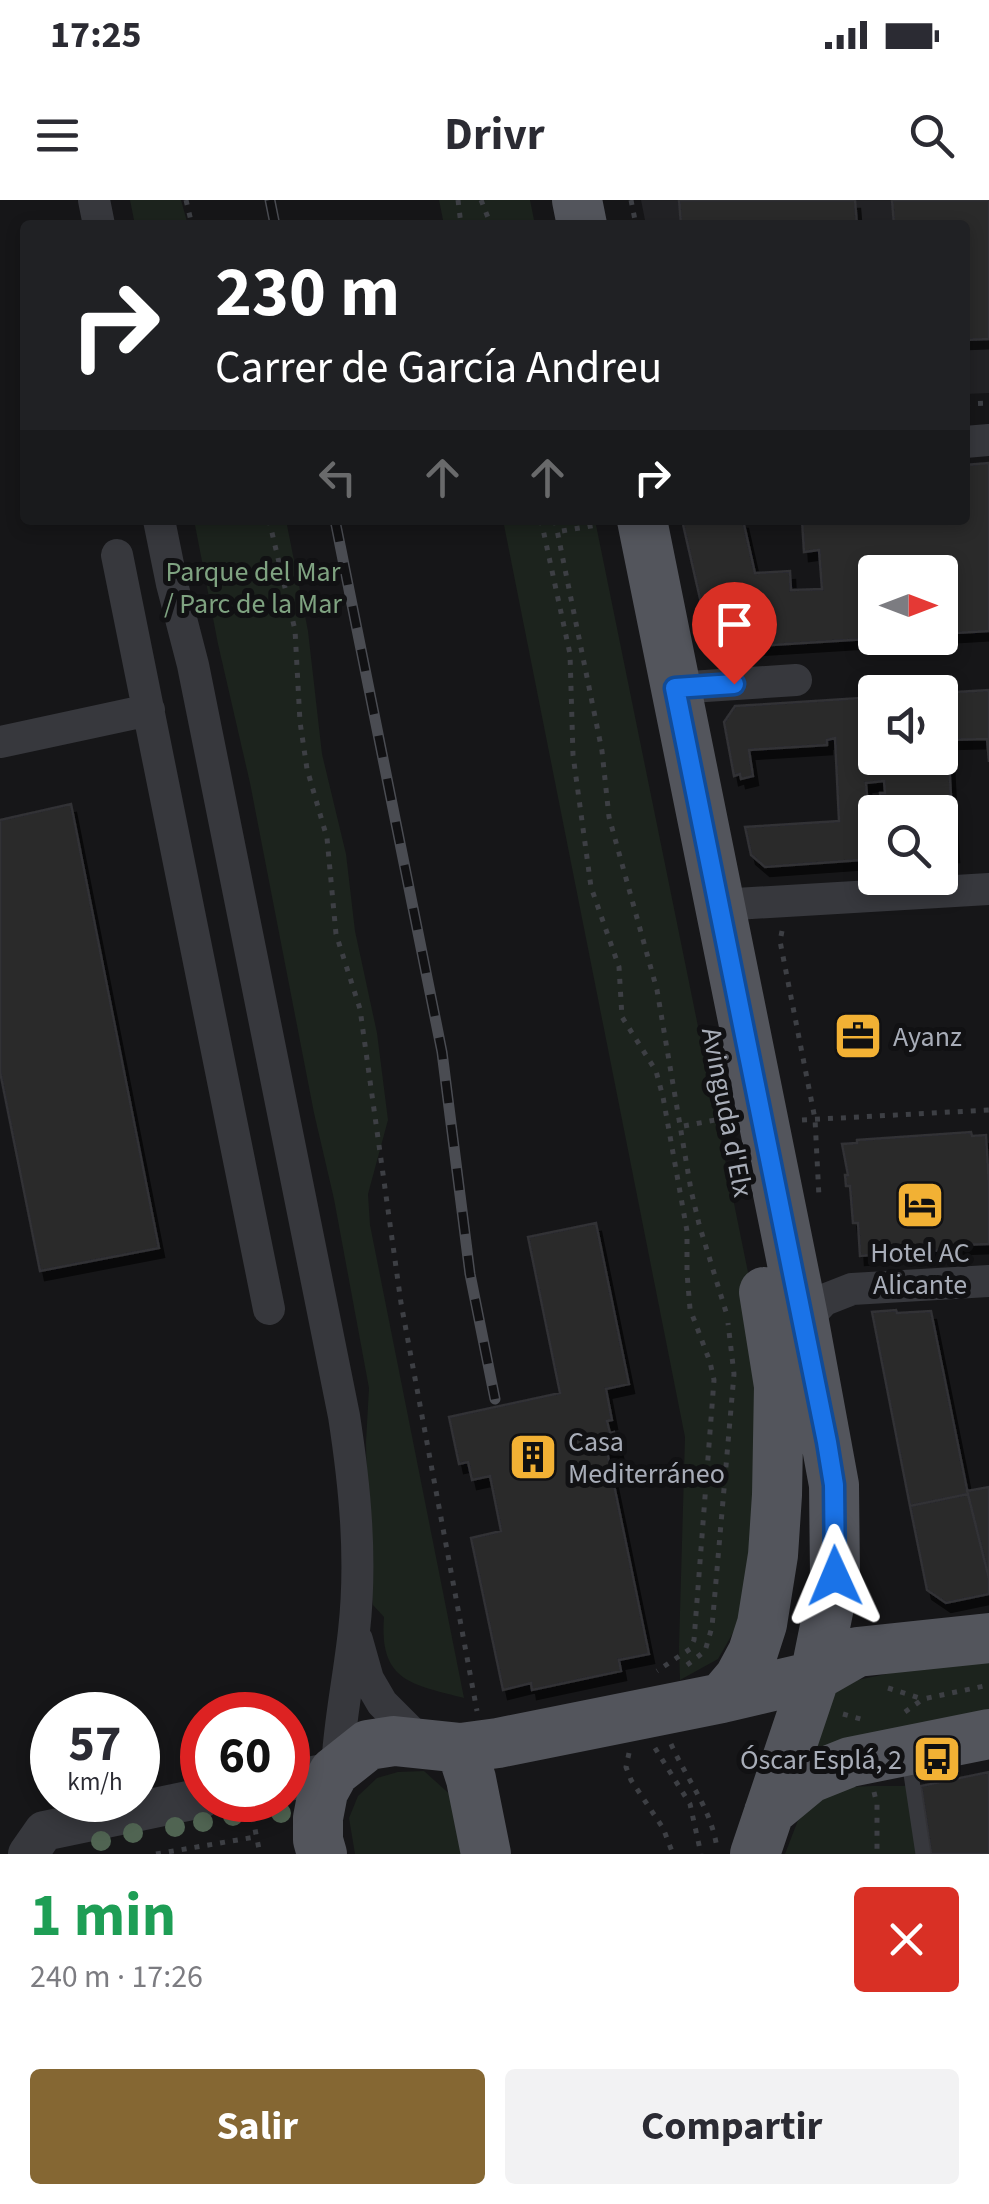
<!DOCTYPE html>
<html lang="es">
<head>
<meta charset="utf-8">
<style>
	:root { --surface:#fff; --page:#f2f2f3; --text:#2b2b33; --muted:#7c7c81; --accent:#856733 }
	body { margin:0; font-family:"Source Sans 3",sans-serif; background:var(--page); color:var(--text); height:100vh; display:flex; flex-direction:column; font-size:38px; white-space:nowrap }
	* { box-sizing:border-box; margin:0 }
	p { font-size:32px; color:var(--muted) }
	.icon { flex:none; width:55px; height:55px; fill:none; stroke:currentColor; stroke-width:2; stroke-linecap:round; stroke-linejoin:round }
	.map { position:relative; height:1654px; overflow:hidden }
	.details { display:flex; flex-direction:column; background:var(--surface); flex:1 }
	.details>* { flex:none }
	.guide { position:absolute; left:20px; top:20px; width:950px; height:305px; border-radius:10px; box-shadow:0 5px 15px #0003; background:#202124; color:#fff; overflow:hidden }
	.needle { width:65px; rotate:90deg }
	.tools { position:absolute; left:858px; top:355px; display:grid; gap:20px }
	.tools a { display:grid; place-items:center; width:100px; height:100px; border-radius:10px; background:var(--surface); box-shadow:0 5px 15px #0003; font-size:50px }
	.speed { position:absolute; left:30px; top:1492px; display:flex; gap:20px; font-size:50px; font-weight:700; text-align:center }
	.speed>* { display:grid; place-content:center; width:130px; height:130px; border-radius:50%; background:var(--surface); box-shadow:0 5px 15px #0003; line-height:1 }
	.speed small { font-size:25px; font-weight:400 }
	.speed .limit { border:15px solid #d22; background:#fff; color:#111 }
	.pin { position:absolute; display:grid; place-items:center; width:85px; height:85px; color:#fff; margin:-102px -42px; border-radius:50% 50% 50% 0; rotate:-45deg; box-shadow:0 0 10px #0007 }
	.pin .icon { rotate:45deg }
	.me { position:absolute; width:110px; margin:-55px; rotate:359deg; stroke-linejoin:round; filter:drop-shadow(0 0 8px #0008) }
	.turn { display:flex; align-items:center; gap:35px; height:210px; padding:0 30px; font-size:45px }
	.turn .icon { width:130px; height:130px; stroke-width:2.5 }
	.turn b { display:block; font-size:70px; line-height:85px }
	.lanes { display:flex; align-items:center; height:95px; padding:0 30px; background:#0003; justify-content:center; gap:50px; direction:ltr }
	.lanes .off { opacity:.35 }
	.round { display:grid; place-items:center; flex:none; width:105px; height:105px; border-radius:10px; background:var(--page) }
	.overview { display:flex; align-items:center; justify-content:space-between; height:170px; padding:0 30px }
	h1 { font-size:60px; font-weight:700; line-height:75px; color:#1e9e55 }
	.action { display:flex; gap:20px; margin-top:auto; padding:20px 30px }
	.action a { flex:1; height:115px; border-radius:10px; background:var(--accent); color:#fff; font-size:40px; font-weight:700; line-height:115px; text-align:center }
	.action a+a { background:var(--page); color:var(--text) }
	.status { display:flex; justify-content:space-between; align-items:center; height:70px; padding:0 50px; background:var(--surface); direction:ltr }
	.status svg { height:28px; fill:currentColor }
	header { display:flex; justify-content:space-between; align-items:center; height:130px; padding:0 30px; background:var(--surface); font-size:45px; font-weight:700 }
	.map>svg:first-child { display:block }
</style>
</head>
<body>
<div class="status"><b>17:25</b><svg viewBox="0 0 49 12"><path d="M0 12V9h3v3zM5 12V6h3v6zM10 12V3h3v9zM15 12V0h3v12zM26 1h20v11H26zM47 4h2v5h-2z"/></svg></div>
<header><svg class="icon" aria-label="menu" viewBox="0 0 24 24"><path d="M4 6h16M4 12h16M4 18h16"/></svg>Drivr<svg class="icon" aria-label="search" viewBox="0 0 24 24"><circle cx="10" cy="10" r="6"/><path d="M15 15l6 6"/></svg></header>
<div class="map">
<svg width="989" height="1654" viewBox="0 0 989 1654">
	<defs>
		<filter id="shadow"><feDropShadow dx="5" dy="9" stdDeviation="0" flood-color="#0009"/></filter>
	</defs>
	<rect width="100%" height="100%" fill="#161618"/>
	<path fill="#222225" d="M641,0H989V193L965,194V25H646Z"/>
	<path fill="#1c231d" d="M130,0H181L188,25H135Z
		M439,0H530L535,25H444Z
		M194,320H286L308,431L322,554L346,654L355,731L377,833L388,920L368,994L370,1025L464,1498C412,1484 379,1482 384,1417L373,1405L368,1347L366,1242L369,1188L334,999L314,913L250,583L218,444Z
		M503,320H595L762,1141L754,1329L738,1424L718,1459L680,1480L679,1447L685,1237Z
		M989,1453V1514L808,1553L828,1486Z
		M424,1571L454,1598L466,1654H355L349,1618L358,1596L377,1578L398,1572Z
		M872,1586H921L931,1654H785L810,1589Z"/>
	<path fill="#29292c" stroke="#303034" stroke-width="2.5" filter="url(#shadow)" d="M679,0H855L857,25H681Z
		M892,0H989V139L965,140V25H894Z
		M989,263V431L940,434V372H875V438H884L723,448L709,438L682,320H743L755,373L790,371L791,390L822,389L819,350L804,352L802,320H965V265Z
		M989,490V562L987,539L948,540L954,653L940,654V612H881L880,593H885L884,581L866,583L869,620H875V659L765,667L751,655L745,627L839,621L835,538L827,540V545L749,550L753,576L741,579L740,574L734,576L724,522L735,506L875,497V558H940V493Z
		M71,604L159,1048L40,1071L0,872V620Z
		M971,932L972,936L986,935L989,986V1044L960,1045V1049L860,1056L858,1023H853L850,986H846L845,975H848L842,944L857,943V940Z
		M596,1023L629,1184L606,1189L612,1220L607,1221L610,1233L614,1232L618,1249L607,1251L649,1454L619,1460L621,1471L532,1490L531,1483L503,1490L471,1338L501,1331L490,1276L472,1280L468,1262L459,1264L449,1217L560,1193L528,1037Z
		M896,1110L897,1113L931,1111L968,1294L910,1306L872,1112Z
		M989,1287V1379L967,1291Z
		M968,1294L989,1379V1394L946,1403L927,1390L910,1306Z
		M989,1572V1654H931L921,1586Z"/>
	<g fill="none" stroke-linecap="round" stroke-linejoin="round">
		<path stroke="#3d3f44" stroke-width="5" stroke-dasharray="5 8" stroke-linecap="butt" d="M186,0L192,25
			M458,0L461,25
			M481,0L491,25
			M631,0L636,25
			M965,204L989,203
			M269,320L295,430L300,522L307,569L327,638L336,734L360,809L401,1103L477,1511
			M541,320L570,454L573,555L591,687L619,767L622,817L656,871L663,897L687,1031V1073L690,1109L710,1162L714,1180L694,1440L690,1449L657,1471
			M555,320L602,551L609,617L657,790L691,990L699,1024L726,1112
			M562,331L597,325
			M782,731L780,741L815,919L819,997
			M802,920L989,910
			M684,926L715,920
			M687,1465L705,1451L712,1427L734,1174L728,1123
			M888,1488L923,1499
			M905,1512L923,1499L989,1485
			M843,1514L864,1520
			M671,1544C687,1580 711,1608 717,1648
			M655,1548L690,1604L701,1654
			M629,1553L626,1567L631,1580L663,1628L673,1654
			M874,1592L877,1604V1654
			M250,1604L260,1654
			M156,1654L255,1637"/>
		<path stroke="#37383d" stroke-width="15" d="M908,1554L923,1654"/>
		<path stroke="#37383d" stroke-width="32" d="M94,0L99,25
			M965,242L989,240
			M159,320L172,384L193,465L344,1216C355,1287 362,1359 354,1431C349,1478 339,1523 337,1569
			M117,355L269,1109
			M675,488L796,480
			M0,542L149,510
			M719,705L989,689
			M804,1122L824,1100L852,1089L989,1081
			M357,1440L368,1479L382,1503L423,1544"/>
		<path stroke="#37383d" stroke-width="40" d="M288,1581L334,1572
			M28,1654L44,1631L202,1598"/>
		<path stroke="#53555c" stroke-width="50" d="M577,0L582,25
			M642,320L804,1122L834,1285L835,1377L815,1476L755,1654
			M722,1498L739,1478L753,1452L762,1424L773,1355L777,1295L779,1186L764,1092
			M461,1548L471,1579L486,1654
			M769,1612L810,1578L850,1562L989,1534
			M322,1654L318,1640V1618L323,1592L334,1572L368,1545L394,1541L461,1548L498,1543L722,1498L815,1476L857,1452L989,1438"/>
		<g stroke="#4a4c52" stroke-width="11">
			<path id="rail" d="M270,0L275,25
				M335,320L442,852L470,1074L495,1199"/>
		</g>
		<use href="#rail" stroke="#111113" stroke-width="8" stroke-dasharray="22" stroke-linecap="butt"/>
	</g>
	<g fill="#506452">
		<circle cx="281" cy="1613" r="10"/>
		<circle cx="233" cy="1616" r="10"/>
		<circle cx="203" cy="1622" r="10"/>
		<circle cx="175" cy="1627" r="10"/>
		<circle cx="133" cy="1633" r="10"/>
		<circle cx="101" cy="1641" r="10"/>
	</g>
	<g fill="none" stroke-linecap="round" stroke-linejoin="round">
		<g stroke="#114b97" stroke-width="25">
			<path id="route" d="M734,484L675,488L827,1242L834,1285L835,1376"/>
		</g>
		<use href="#route" stroke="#1a73e8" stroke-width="18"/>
	</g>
	<defs>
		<g id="office-square" transform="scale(2.5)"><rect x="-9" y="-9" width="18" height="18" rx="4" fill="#f2b134" stroke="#111113"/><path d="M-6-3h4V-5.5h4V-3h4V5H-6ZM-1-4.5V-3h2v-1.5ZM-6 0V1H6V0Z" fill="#111"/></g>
		<g id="hotel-square" transform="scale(2.5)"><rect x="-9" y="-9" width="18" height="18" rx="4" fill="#f2b134" stroke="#111113"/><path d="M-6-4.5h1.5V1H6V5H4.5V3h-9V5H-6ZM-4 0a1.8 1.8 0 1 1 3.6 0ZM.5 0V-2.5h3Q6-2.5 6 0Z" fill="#111"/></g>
		<g id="building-square" transform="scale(2.5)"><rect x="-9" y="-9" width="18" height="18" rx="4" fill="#f2b134" stroke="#111113"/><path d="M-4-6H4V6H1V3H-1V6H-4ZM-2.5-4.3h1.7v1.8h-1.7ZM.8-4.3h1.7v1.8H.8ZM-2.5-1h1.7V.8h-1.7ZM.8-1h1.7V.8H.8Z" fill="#111"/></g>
		<g id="bus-square" transform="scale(2.5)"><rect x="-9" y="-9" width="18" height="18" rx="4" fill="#f2b134" stroke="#111113"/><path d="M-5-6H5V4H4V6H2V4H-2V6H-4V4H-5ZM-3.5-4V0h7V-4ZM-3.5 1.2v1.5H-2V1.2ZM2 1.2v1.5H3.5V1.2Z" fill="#111"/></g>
	</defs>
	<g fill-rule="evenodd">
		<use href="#office-square" x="858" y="836"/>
		<use href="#hotel-square" x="920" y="1005"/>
		<use href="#building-square" x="533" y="1257"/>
		<use href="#bus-square" x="937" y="1559"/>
	</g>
	<g text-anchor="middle" stroke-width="10" stroke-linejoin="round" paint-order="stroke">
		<g font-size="28" fill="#7fa381" stroke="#111113">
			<text x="253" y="381">Parque del Mar<tspan x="253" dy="32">/ Parc de la Mar</tspan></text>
		</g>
		<g font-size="28" fill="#a8adb8" stroke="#111113" text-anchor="start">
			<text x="893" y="846">Ayanz</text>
			<text x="920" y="1062" text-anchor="middle">Hotel AC<tspan x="920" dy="32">Alicante</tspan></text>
			<text x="568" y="1251">Casa<tspan x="568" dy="32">Mediterráneo</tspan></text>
			<text x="902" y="1569" text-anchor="end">Óscar Esplá, 2</text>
		</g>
		<g font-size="28" fill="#a8adb8" stroke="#111113">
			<text transform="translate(728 912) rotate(79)" y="10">Avinguda d'Elx</text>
		</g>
	</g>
</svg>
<div class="tools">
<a><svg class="needle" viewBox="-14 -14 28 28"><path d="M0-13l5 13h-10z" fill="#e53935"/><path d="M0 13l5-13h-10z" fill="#7c7c81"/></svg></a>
<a><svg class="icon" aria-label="sound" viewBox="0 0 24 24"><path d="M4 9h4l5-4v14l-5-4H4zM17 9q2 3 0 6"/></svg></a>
<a><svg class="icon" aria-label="search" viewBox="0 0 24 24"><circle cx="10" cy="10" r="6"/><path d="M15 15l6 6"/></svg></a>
</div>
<div class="speed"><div>57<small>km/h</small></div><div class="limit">60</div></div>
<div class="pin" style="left:734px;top:484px;background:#d93025"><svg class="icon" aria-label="arrive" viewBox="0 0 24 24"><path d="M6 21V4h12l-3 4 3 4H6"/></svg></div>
<svg class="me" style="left:835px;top:1376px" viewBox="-20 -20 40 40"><path d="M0-17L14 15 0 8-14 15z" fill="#1a73e8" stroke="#fff" stroke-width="4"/></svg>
<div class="guide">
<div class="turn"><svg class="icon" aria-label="right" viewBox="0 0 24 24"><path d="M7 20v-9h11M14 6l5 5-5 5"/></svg><div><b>230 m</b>Carrer de García Andreu</div></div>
<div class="lanes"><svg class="icon off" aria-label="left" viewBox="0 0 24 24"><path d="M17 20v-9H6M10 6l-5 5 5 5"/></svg><svg class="icon off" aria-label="ahead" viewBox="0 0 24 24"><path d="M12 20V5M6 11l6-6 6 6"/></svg><svg class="icon off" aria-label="ahead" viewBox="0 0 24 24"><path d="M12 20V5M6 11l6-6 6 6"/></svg><svg class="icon" aria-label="right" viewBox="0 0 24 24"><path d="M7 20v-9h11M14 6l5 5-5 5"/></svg></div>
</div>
</div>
<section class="details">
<div class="overview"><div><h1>1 min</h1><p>240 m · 17:26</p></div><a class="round" style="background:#d93025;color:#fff"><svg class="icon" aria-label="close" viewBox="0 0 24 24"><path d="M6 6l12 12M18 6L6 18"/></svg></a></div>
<div class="action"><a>Salir</a><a>Compartir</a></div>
</section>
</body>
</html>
